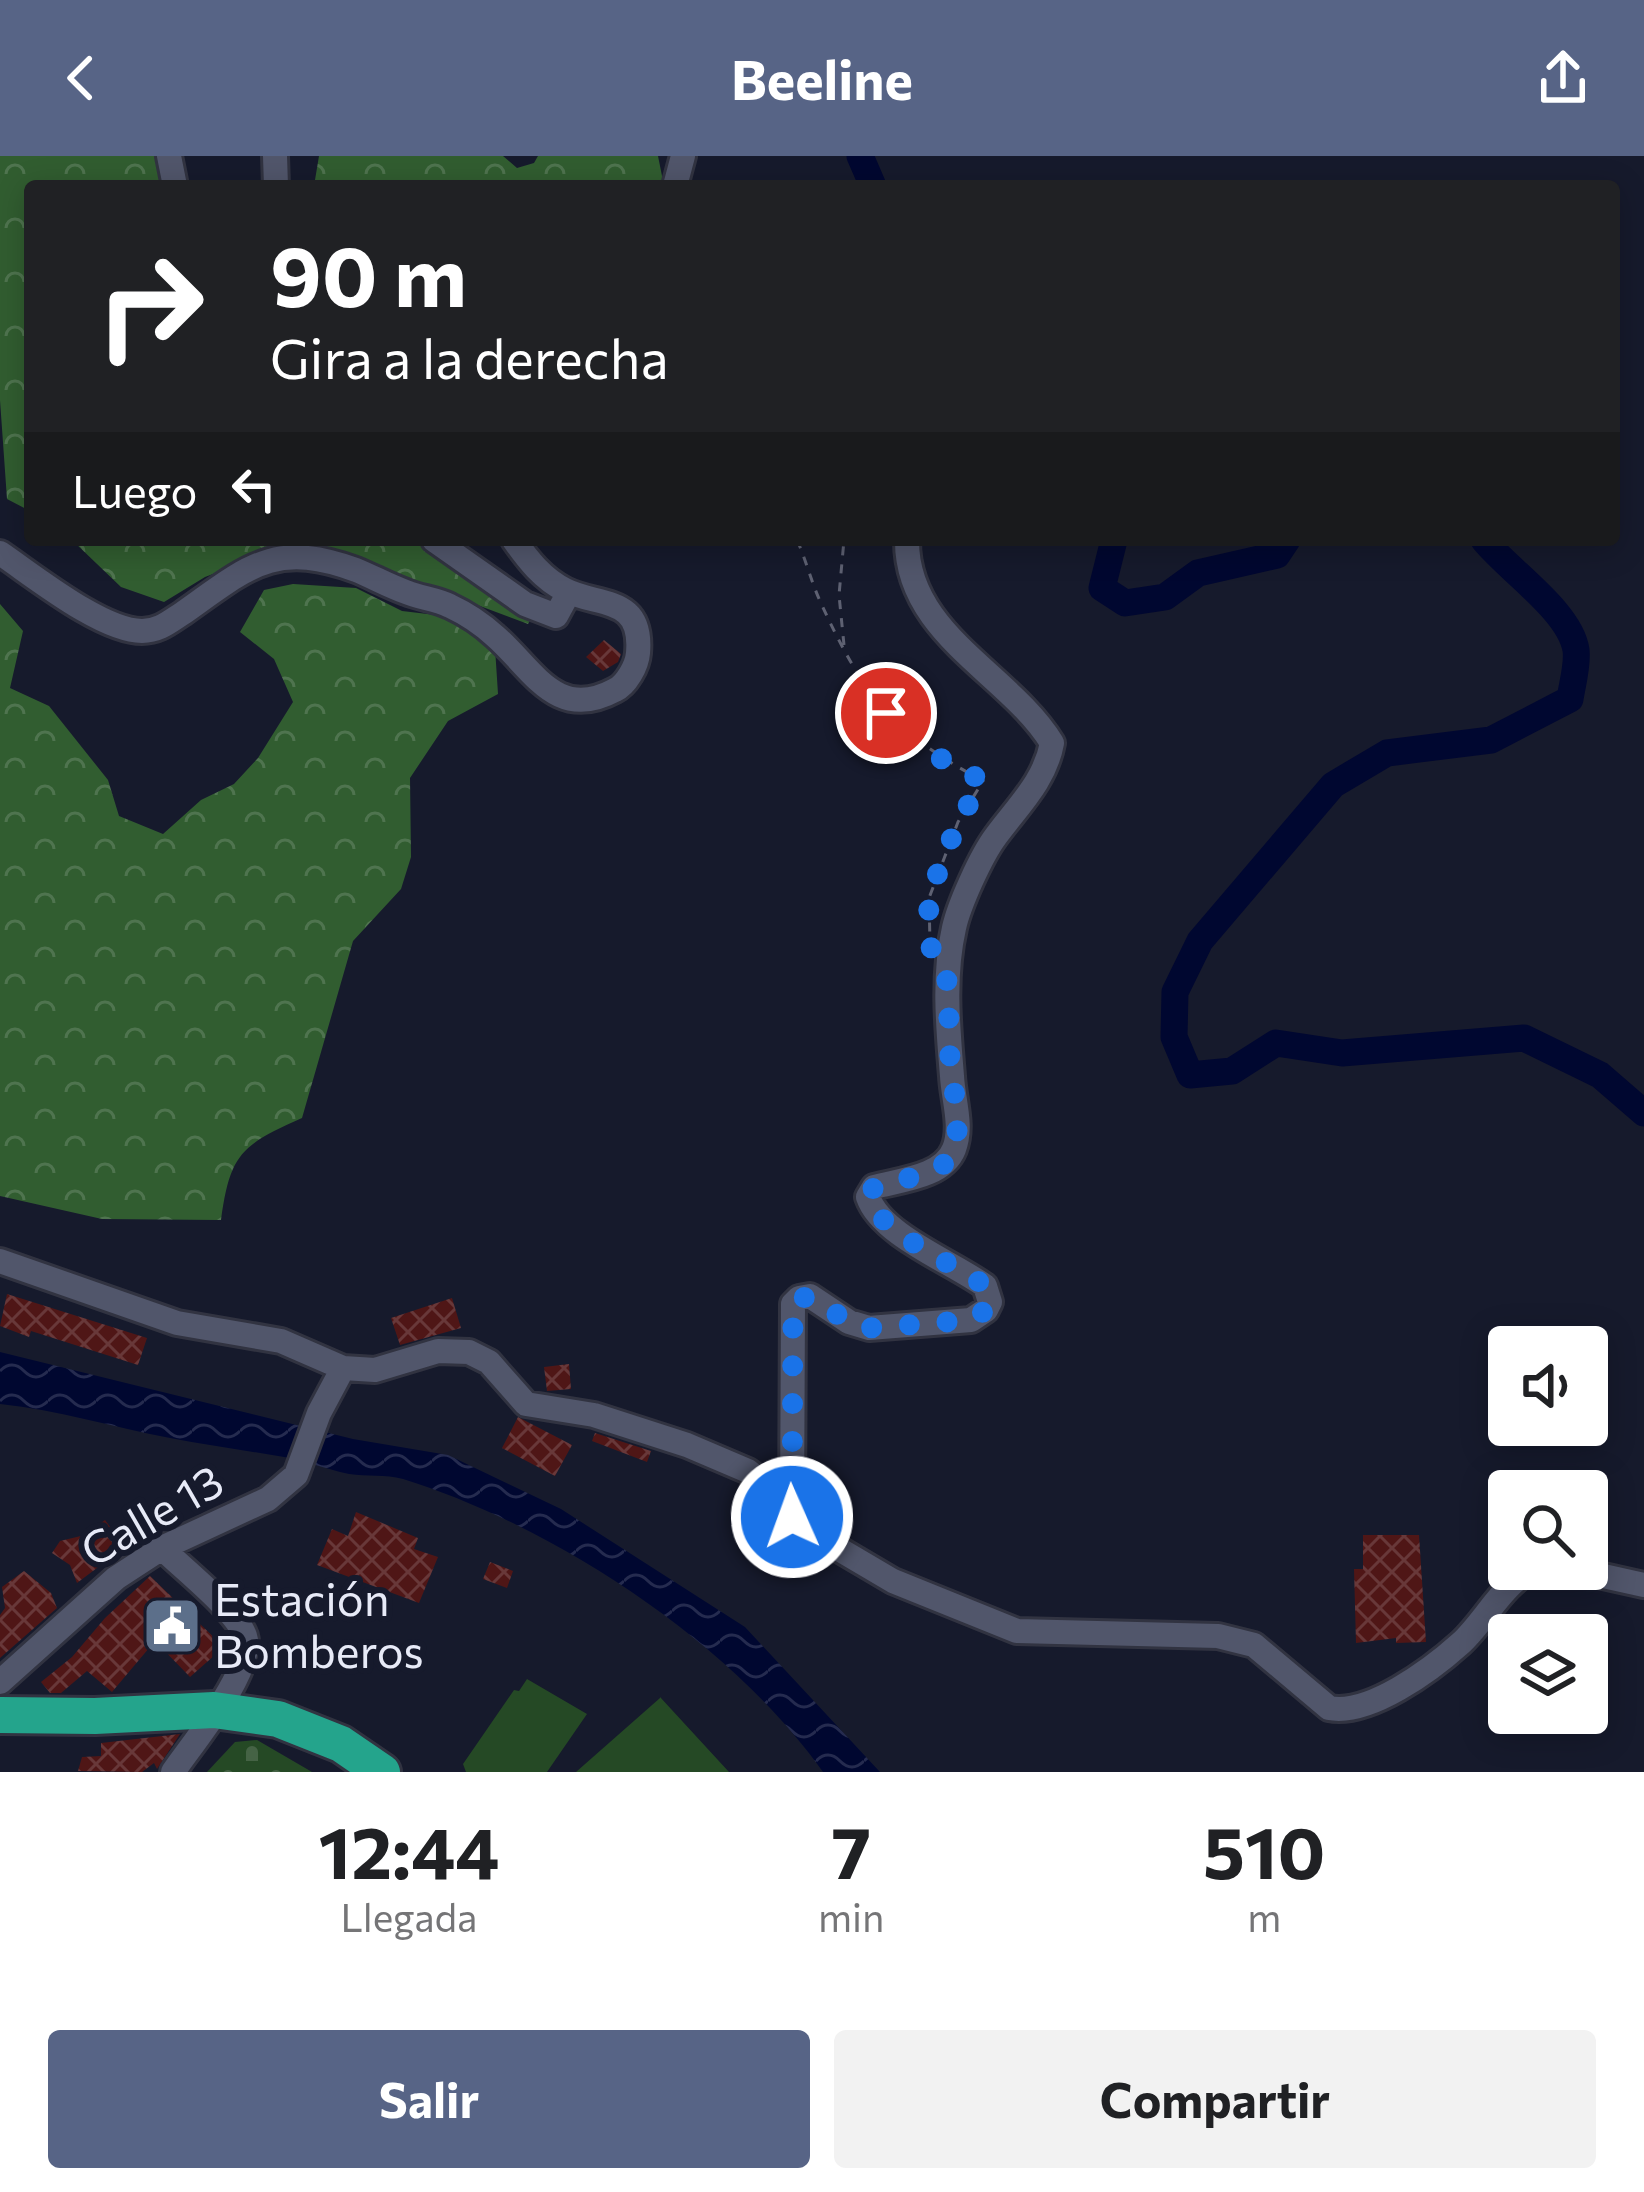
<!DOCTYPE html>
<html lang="es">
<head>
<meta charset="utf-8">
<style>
	:root { --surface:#fff; --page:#f2f2f2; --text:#202124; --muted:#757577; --accent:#576486 }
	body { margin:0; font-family:Commissioner,sans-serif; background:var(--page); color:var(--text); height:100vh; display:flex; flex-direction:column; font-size:45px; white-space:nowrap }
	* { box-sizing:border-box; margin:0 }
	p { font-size:39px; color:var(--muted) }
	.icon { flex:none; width:66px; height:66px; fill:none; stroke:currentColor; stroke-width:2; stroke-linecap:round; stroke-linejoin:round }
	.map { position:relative; height:1616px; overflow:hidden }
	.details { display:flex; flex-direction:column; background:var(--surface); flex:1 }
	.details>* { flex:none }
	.banner { position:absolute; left:24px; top:24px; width:1596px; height:366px; border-radius:12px; box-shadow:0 6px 30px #0003; background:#202124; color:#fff; overflow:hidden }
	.tools { position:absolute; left:1488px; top:1170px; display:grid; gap:24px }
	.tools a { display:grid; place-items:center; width:120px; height:120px; border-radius:12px; background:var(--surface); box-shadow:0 6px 30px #0003; font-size:60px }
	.pin { position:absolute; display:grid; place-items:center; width:102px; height:102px; color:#fff; margin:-51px; border:6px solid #fff; border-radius:50%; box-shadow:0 3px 12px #0007 }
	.me { position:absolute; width:132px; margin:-66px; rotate:358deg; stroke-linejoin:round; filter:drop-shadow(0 0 9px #0008) }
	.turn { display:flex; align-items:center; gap:42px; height:252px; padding:0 48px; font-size:54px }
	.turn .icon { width:156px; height:156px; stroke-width:2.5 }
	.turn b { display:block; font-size:84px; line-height:102px }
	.then { display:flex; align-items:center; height:114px; padding:0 48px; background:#0003; gap:24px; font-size:45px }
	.eta { display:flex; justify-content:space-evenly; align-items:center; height:204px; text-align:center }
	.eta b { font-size:72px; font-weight:700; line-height:84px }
	.button { display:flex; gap:24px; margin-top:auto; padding:24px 48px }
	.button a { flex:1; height:138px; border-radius:12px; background:var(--accent); color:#fff; font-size:48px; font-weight:700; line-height:138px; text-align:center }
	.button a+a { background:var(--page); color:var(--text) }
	header { display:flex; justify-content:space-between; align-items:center; height:156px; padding:0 48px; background:var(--accent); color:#fff; font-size:54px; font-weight:700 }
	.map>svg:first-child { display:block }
</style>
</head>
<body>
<header><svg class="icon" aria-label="back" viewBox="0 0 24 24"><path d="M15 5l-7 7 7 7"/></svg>Beeline<svg class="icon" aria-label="share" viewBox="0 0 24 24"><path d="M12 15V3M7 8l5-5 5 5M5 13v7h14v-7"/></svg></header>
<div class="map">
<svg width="1644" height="1616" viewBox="0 0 1644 1616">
	<defs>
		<pattern id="forest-crowns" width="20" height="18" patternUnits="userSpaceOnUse" patternTransform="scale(3)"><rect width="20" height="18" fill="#315d30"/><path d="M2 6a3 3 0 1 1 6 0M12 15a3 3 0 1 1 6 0" fill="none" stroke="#4f744f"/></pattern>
		<pattern id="cemetery-stones" width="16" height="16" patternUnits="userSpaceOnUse" patternTransform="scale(3)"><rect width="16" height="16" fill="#254925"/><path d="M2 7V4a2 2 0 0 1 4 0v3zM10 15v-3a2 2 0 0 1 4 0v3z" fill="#456345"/></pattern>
		<pattern id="water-waves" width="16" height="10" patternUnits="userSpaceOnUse" patternTransform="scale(3)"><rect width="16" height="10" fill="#000730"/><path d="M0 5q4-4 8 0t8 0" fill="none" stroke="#252b4f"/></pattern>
		<pattern id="building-cross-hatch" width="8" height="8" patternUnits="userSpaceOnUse" patternTransform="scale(3)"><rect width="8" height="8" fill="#4f1616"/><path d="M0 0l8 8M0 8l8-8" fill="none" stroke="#683839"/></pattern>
	</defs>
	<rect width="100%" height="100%" fill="#161a2c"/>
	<path fill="url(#forest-crowns)" d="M0,0H176L183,30H30V355L7,343L0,244Z
		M319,0H503L517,12L534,7L538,0H658L664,30H314Z
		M72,384H302L205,421L164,446L121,431Z
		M304,384H449L539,449L528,468Z
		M293,428L356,432L402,455L453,461L495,492L498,538L448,565L410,622L411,701L401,733L353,785L302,962C241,989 230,998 221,1064L102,1063L0,1040V448L23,475L10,532L49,550L108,624L119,660L163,678L201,644L234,628L258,602L293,546L274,503L240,476L264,434Z"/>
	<path fill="url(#cemetery-stones)" d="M257,1584L312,1616H207L235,1586Z"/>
	<path fill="#254925" d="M527,1523L587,1558L547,1616H466L463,1608L514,1534L519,1535Z
		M660,1541L729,1616H576L660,1542Z"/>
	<path fill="url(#water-waves)" d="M0,1196L353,1283L448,1299L561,1353L745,1471L880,1616H823C731,1486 554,1370 403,1323C385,1318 366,1321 349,1318C325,1313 302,1303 278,1300C242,1294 206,1289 170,1282C113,1271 58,1254 0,1248Z"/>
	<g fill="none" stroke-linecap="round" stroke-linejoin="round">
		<path stroke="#000730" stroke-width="27" d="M860,0L873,30
			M1114,384L1102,432L1125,447L1165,441L1198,417L1277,399L1287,384
			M1484,384C1509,415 1570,455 1576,494C1578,509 1572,529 1570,543L1491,584L1387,597L1333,629L1200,785L1175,836L1174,881L1190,919L1232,915L1276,887L1342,897L1524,882L1600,919L1644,957"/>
	</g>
	<path fill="url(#building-cross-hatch)" d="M604,484L621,498L618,506L603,515L586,501Z
		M7,1138L147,1182L138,1209L31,1175L29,1181L0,1170Z
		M452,1142L461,1172L400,1189L391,1162Z
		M569,1208L571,1233L547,1235L544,1211Z
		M518,1261L572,1289L555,1320L502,1292Z
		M595,1277L651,1295L647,1306L592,1285Z
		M356,1356L418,1382L414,1393L438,1401L419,1447L317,1409L332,1373L348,1380Z
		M105,1364L125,1391L77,1427L70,1409L52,1397L60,1385L85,1379Z
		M1363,1379H1419L1426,1486L1396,1487V1482L1356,1487L1354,1413H1363Z
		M490,1406L513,1415L507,1432L483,1423Z
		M24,1415L51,1437L57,1452L0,1502V1459L5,1452L2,1431Z
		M150,1420L224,1491L190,1521L155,1485L112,1536L87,1515L61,1537H50L41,1526L72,1501L105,1462Z
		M180,1578L157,1613L154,1607L142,1616L78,1615L82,1601L101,1600V1587Z"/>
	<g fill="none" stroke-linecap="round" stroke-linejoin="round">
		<g stroke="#313341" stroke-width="30">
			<path id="minor" d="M169,0L175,30
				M275,0L276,30
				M675,30L683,0
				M434,384L525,448L556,460L569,436
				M0,397C34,420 102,475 142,475C159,475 169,466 183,457C248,411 274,384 356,414C373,421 389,430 406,436C420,442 436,443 450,450C465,457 483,469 495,480C533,513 556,566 615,534C626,529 637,510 638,497C643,439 598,451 565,434C543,423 528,404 514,384
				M0,1105L177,1167L281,1185L343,1212L375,1214L438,1195L469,1196L489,1206L526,1248L594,1259L687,1289L748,1315L778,1339L792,1361L837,1392L893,1425L1017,1475L1218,1480L1254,1489L1329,1552C1369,1560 1431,1514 1461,1487C1485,1465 1503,1427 1533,1413
				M792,1360L793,1148L799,1142L810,1140L849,1166L869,1172L971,1164L986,1154L990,1146L985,1130C952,1106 881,1079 868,1041L874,1031C900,1024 943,1021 954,993C963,970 953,943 952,920C948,872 943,820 954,772C959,749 981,700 996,680C1018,650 1045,625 1052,587C1009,517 906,478 907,384
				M162,1392C182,1412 236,1454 245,1480C256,1512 192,1588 173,1616
				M1572,1413L1644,1429
				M0,1526L116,1422L162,1392L268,1343L296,1319L319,1257L343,1212"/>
		</g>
		<g stroke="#313341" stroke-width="42">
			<path id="highway" d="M0,1559L95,1560L214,1554L278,1563L341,1588L382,1616"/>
		</g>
		<path stroke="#5e6172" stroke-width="3" stroke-dasharray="9 9" stroke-linecap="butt" d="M797,384C806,404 811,425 820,445C863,539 891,575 983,625L958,666L929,742L930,788
			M844,489L839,439L844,384"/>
		<use href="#minor" stroke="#51566b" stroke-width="24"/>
		<use href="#highway" stroke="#24a48c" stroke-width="36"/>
	</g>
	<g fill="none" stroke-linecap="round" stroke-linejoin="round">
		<path stroke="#1a73e8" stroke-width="21" stroke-dasharray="0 37.8" d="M792,1361L793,1148L799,1142L810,1141L849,1166L869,1172L971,1164L986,1154L990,1146L985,1130C952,1106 881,1078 868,1041L874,1031L932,1016L947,1006L956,990L958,962L950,905L948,826L932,805L928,742L958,666L983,625L940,602L886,557"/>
	</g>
	<defs>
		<g id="civic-square" transform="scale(3)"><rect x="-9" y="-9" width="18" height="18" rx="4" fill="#5c6f8a" stroke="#161a2c"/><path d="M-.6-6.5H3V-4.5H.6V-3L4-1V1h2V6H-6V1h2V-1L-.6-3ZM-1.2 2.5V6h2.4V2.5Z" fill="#fff"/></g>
	</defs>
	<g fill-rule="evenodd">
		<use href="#civic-square" x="172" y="1470"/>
	</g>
	<g text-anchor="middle" stroke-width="12" stroke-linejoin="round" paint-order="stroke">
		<g font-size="45" fill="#e7eaf7" stroke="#161a2c">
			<text transform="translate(152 1360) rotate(-30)" y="16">Calle 13</text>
		</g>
		<g font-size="45" fill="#e7eaf7" stroke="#161a2c" text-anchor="start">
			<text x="214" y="1460">Estación<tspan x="214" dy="52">Bomberos</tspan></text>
		</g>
	</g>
</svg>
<div class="tools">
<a><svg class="icon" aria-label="sound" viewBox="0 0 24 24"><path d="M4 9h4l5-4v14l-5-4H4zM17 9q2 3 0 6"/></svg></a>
<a><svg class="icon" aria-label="search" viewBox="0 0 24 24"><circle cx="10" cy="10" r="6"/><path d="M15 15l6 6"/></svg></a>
<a><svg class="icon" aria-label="layers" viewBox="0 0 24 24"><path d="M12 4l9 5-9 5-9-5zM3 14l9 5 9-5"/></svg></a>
</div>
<div class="pin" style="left:886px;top:557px;background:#d93025"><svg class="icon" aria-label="arrive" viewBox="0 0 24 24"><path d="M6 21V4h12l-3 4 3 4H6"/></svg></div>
<svg class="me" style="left:792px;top:1361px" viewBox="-20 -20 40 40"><circle r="17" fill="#1a73e8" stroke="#fff" stroke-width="3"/><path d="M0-11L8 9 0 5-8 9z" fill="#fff"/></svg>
<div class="banner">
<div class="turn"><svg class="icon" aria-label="right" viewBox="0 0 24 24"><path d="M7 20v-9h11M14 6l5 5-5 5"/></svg><div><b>90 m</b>Gira a la derecha</div></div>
<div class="then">Luego<svg class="icon" aria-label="left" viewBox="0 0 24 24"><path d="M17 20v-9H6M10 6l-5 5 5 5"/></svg></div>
</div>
</div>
<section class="details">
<div class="eta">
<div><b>12:44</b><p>Llegada</p></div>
<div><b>7</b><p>min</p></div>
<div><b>510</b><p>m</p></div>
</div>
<div class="button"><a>Salir</a><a>Compartir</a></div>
</section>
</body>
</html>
